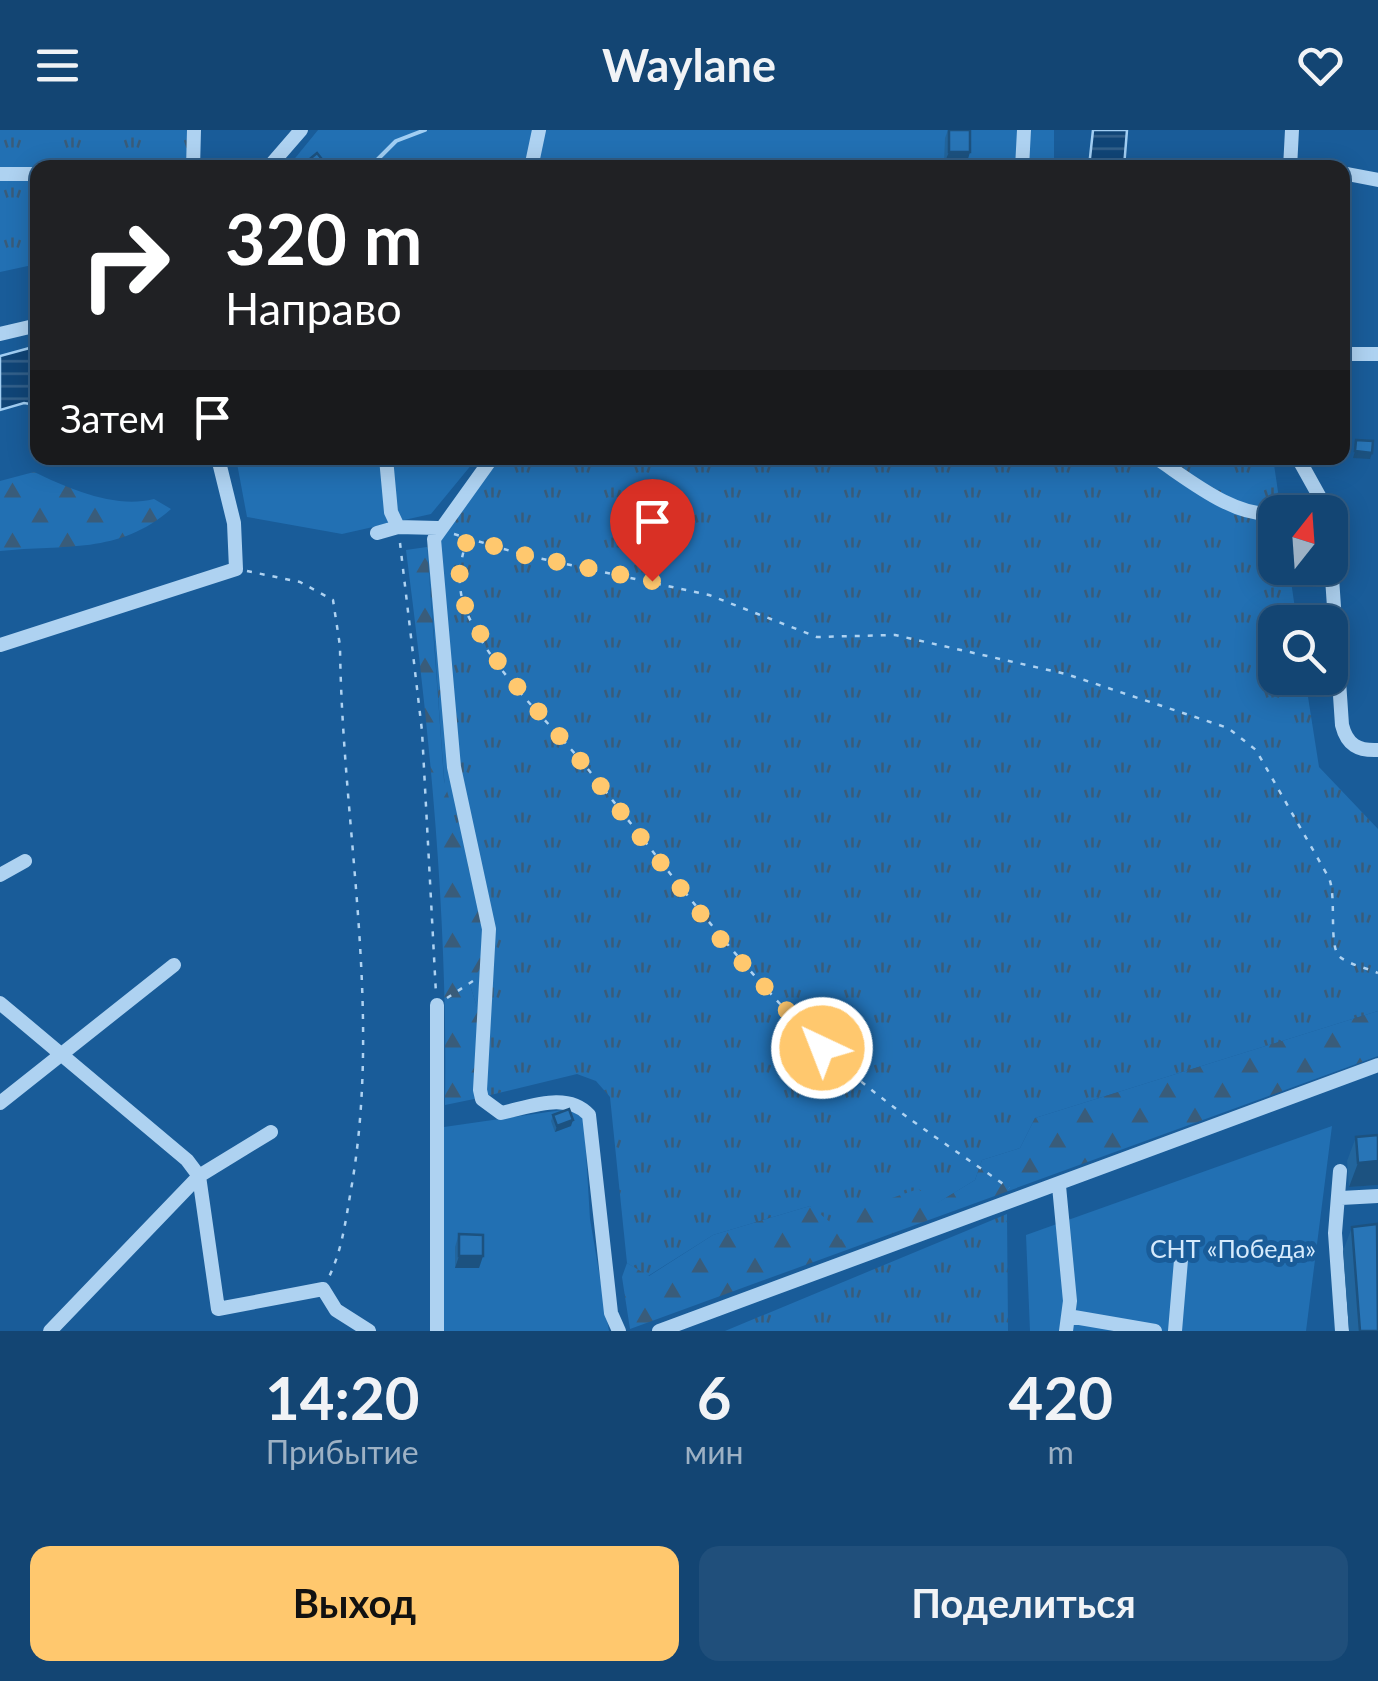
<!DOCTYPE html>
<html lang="ru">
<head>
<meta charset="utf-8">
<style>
	:root { --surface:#134573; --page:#204f7b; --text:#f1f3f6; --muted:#9db1c4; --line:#325d85; --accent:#ffc86e }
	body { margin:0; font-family:Lato,sans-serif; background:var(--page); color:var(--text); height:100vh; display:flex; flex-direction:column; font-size:38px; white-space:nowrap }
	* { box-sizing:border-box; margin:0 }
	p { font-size:32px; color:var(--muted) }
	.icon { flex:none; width:55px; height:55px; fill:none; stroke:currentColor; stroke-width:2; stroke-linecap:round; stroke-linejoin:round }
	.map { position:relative; height:1201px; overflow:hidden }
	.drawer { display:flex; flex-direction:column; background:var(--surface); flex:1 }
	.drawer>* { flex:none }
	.banner { position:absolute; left:30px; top:30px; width:1320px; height:305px; border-radius:20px; box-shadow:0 5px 25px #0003,0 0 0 2px var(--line); background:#202124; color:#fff; overflow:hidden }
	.needle { width:65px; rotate:17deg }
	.fabs { position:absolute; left:1258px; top:365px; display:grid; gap:20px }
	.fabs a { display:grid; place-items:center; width:90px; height:90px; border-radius:20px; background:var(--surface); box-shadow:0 5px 25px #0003,0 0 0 2px var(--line); font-size:50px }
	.pin { position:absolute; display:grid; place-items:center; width:85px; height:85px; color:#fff; margin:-102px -42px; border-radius:50% 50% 50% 0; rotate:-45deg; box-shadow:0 0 10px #0007 }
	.pin .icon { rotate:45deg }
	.me { position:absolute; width:110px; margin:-55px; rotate:317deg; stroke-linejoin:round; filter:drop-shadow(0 0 8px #0008) }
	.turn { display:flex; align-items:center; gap:35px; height:210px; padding:0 30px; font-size:45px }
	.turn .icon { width:130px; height:130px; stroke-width:2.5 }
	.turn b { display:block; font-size:70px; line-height:85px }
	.then { display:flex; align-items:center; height:95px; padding:0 30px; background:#0003; gap:20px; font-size:38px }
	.eta { display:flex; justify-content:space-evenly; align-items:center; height:170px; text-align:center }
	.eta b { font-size:60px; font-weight:700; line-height:70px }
	.button { display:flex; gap:20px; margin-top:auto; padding:20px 30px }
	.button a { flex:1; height:115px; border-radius:20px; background:var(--accent); color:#111; font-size:40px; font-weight:700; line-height:115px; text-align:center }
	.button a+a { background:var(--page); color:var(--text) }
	header { display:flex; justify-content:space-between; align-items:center; height:130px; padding:0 30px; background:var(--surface); font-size:45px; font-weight:700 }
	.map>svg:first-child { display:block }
</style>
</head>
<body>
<header><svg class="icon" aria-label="menu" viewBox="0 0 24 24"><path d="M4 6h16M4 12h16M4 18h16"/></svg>Waylane<svg class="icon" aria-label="heart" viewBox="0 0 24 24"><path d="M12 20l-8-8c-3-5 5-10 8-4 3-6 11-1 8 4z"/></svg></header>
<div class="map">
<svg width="1378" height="1201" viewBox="0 0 1378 1201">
	<defs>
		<pattern id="grass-tufts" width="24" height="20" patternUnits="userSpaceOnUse" patternTransform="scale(2.5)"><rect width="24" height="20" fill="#2270b3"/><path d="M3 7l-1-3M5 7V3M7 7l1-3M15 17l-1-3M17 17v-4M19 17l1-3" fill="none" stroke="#395c7a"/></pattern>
		<pattern id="forest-firs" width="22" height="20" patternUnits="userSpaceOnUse" patternTransform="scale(2.5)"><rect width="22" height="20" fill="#2270b3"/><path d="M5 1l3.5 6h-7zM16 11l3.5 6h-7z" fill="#395c7a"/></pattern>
		<pattern id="water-rules" width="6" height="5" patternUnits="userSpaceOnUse" patternTransform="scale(2.5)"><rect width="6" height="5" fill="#104577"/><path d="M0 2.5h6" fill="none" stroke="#34618b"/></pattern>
	</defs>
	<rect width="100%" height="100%" fill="#195c99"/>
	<path fill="url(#grass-tufts)" d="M0,0H188L186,37L38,38L37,134L0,142Z
		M501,328H1273L1281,382H1275V438H1289L1297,492H1275V548H1305L1319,637L1378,699V881L1035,988L1020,1018L982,1030L975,1050L936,1074L841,1111L810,1076L713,1105L648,1146L627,1133L610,967L596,951L577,944L474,969L481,890L470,855C505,796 449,710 444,647C438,571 434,494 427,417Z
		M1007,1084L1008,1201H725Z"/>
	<path fill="url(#forest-firs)" d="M34,342C70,359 115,379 154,369L171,379C119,425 64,414 0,421V351Z
		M427,417L444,650L486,802L484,832L470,855L481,890L474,969L445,975C448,789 430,604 406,420Z
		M1378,881V926L630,1199L622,1147L627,1133L649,1146L713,1105L810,1076L830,1092L841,1110L854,1081L918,1059L937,1073L975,1050L982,1030L1020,1018L1035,988Z"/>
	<path fill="#2270b3" d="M318,0H1054V38H287Z
		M236,328H477L431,384L342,404L247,387Z
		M569,979L584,989L590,1089L609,1201H444V997Z
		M1332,996L1306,1201H1030L1026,1105Z"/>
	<path fill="url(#water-rules)" stroke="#a1cef3" stroke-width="2.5" d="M1093,0H1127L1124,37H1089Z
		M37,216V275L24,273L0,280V226Z"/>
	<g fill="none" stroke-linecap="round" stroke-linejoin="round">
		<path stroke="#a1cef3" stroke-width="4" d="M369,38L396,11L425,0"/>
		<path stroke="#aed2f1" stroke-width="2.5" stroke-dasharray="5 8" stroke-linecap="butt" d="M454,404L524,425L709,465L817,507L895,505L1066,544L1228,598L1256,620L1329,748C1337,767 1328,818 1340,827C1350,835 1367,838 1378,843
			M467,410C459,433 456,459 467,483C493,542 547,589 587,638C663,733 734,831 821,916C878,971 945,1013 1009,1058
			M400,413L422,601L436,864
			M247,441L300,452L333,470L340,516C342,695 382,875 352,1054C346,1087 343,1119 328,1149
			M447,868L473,851"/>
		<path stroke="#aed2f1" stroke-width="14" d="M1291,36L1305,38
			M193,38L194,0
			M268,38L301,0
			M531,38L539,0
			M1022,38L1024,0
			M1290,38L1292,0
			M1342,43L1378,50
			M0,44H38
			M0,204L38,195
			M1342,224H1378
			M386,328L391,382L398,397
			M492,328L434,409L454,637L489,799L480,960L482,969L501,983C530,977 567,961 589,985L611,1183L619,1201
			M1156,328C1188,349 1236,389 1275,383
			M1298,328L1328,382
			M377,403L398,397L438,398
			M1330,418L1342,595C1347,615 1358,621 1378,620
			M0,515L236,439L234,393L218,328
			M0,745L25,731
			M0,873L187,1030L199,1046L218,1179L323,1159L336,1180L369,1201
			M437,875V1201
			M0,973L174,835
			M1340,1041L1335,1103L1342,1201
			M1059,1056L1070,1171L1066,1201
			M1341,1068L1378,1066
			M1068,1186L1155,1201
			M50,1201L199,1046L271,1002
			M659,1201L1378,935
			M1175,1201L1181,1130"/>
	</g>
	<path fill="#22659d" d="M948,0H970V22L966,35L944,34L945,8Z
		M553,985L571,996L555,1002L551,991Z
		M1378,1005V1055L1349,1057L1347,1031L1356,1007Z
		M1352,1097L1378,1201H1349L1343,1121Z
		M459,1104L483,1126L479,1138H455V1117Z"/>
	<path fill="#1c5280" d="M949,22H970L966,35L944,34Z
		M1355,321L1372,323L1370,329L1353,328Z
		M573,990L571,996L555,1002L557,996Z
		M1378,1031V1055L1349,1057L1358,1033Z
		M459,1126H483L479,1138H455Z"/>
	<path fill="#2875b7" stroke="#1c5280" stroke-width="2.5" d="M949,0H970V22H949Z
		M317,23L329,38H299Z
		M763,31H783V38H763Z
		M1356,310L1373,311L1372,323L1355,321Z
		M1315,373L1317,382H1280L1279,381Z
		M569,979L573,990L557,996L553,985Z
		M1378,1005V1031L1358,1033L1356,1007Z
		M1377,1094L1378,1201H1360L1352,1097Z
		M459,1104L483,1105V1126H459Z"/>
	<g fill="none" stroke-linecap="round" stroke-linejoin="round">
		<path stroke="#ffc86e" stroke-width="18" stroke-dasharray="0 32.4" d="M652,451L524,425L468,408L458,434L466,481L504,541L585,636L722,811L822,918"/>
	</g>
	<g text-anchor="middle" stroke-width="10" stroke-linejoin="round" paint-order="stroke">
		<g font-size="25" fill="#d5eafc" stroke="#195c99">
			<text x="1233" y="1128">СНТ «Победа»</text>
		</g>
	</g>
</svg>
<div class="fabs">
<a><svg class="needle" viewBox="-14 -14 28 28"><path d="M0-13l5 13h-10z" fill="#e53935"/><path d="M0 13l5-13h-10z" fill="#9db1c4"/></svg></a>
<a><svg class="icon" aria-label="search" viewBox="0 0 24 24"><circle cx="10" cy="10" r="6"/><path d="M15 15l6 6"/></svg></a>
</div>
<div class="pin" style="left:652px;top:451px;background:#d93025"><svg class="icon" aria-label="arrive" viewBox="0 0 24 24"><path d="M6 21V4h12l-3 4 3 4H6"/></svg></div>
<svg class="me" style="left:822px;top:918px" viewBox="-20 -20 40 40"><circle r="17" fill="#ffc86e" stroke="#fff" stroke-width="3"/><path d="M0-11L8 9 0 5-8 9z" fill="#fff"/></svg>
<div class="banner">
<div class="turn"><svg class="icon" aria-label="right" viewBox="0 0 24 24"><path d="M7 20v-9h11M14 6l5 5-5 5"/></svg><div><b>320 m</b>Направо</div></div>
<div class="then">Затем<svg class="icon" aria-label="arrive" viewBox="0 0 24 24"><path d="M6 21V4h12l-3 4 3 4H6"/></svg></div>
</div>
</div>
<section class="drawer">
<div class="eta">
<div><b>14:20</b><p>Прибытие</p></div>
<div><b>6</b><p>мин</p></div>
<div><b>420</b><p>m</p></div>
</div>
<div class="button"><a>Выход</a><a>Поделиться</a></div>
</section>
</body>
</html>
